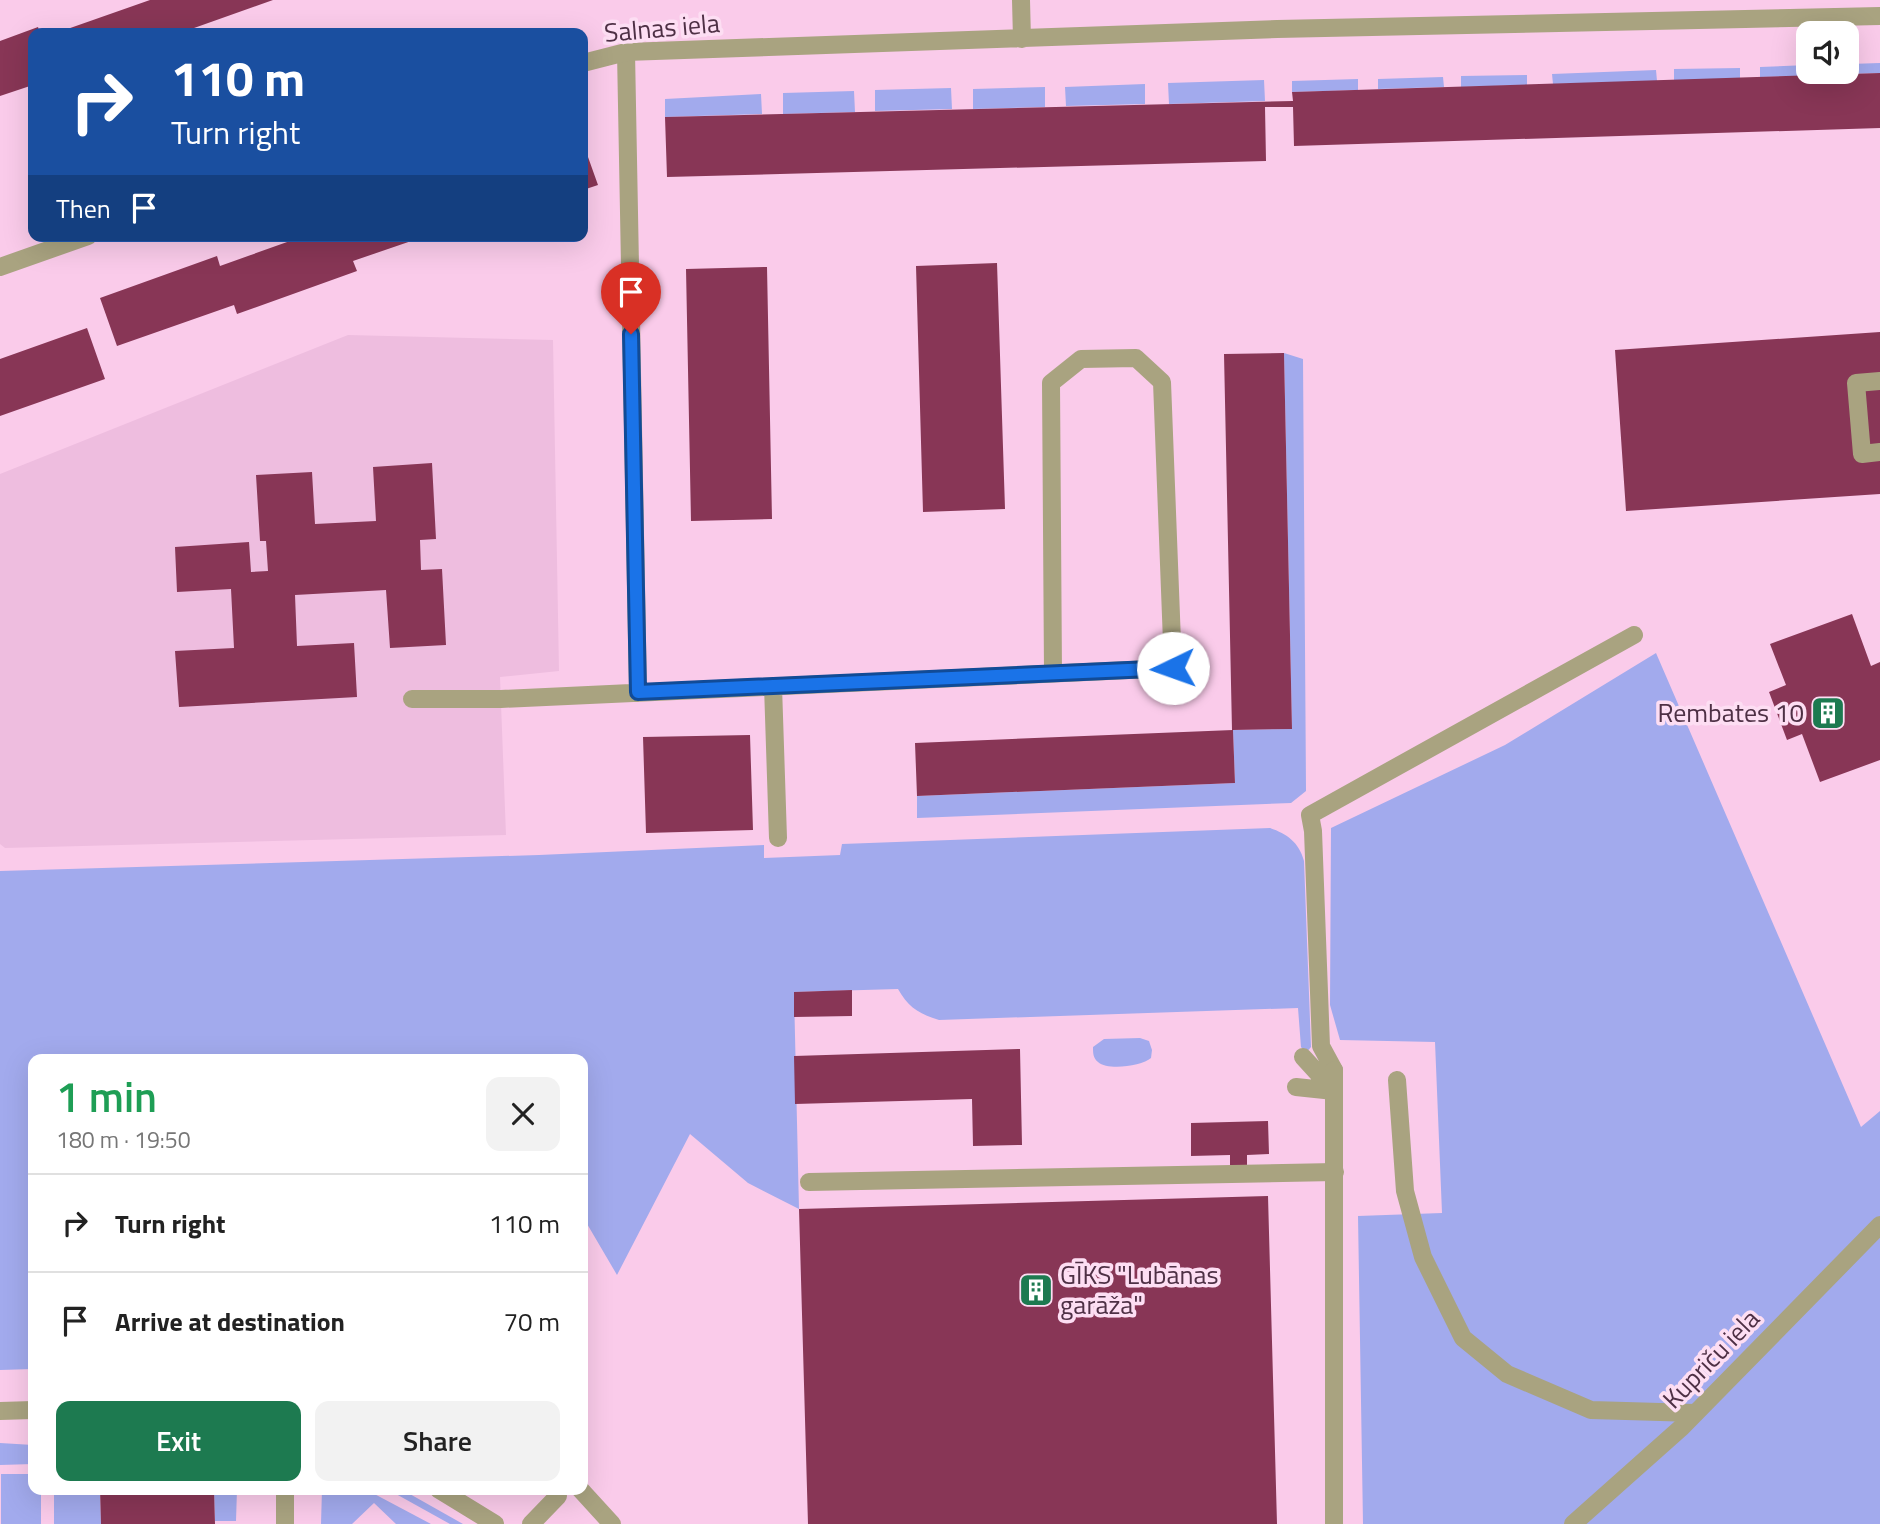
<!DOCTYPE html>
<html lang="en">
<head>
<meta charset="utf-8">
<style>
	:root { --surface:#fff; --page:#f2f2f2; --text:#222; --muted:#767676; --line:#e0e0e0; --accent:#1d7a50 }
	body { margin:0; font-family:"Titillium Web",sans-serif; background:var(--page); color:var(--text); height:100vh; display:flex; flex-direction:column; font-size:26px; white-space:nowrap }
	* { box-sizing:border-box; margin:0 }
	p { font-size:23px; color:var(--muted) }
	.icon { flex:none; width:38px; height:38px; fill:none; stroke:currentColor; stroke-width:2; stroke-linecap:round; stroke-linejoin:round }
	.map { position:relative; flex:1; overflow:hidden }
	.details { position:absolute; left:28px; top:1054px; width:560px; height:441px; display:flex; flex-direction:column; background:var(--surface); border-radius:14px; box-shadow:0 7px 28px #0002 }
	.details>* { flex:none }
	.banner { position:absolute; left:28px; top:28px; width:560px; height:214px; border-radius:14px; box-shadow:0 7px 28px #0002; background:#1a4fa0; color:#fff; overflow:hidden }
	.fabs { position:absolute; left:1796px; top:21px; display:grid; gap:14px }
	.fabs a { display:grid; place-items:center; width:63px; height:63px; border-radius:14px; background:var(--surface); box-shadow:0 7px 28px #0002; font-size:35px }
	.pin { position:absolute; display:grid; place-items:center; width:60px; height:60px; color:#fff; margin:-72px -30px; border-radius:50% 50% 50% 0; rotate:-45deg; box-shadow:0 0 7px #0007 }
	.pin .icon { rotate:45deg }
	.me { position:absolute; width:77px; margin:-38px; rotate:267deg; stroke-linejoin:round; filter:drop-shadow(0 0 5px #0008) }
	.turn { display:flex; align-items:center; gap:24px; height:147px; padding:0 28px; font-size:32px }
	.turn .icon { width:91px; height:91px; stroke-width:2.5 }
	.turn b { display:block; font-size:49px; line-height:60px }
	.then { display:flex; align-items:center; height:66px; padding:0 28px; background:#0003; gap:14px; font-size:26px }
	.round { display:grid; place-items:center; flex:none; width:74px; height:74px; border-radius:14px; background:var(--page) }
	.headline { display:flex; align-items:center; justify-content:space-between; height:119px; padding:0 28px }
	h1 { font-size:42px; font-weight:600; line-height:52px; color:#1e9e55 }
	.action { display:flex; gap:14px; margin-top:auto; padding:14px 28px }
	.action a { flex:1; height:80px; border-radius:14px; background:var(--accent); color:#fff; font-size:28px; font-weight:600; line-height:80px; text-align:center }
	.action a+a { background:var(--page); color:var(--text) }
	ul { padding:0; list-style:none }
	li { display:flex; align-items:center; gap:21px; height:98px; padding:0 28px; border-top:2px solid var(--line) }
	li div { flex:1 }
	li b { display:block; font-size:26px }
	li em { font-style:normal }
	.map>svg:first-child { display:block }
</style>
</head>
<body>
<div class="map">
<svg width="1880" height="1524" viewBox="0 0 1880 1524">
	<rect width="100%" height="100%" fill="#facbea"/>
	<path fill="#eebddf" d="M348,335L553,340L559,671L500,677L506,835L5,848L0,844V474Z"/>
	<path fill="#a2aaed" d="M1880,63V73L1850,74V64Z
		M1808,65V72H1826V75L1760,77V67Z
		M1740,68V78L1674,81V69Z
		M1656,70L1657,81L1553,84L1552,74Z
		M1527,75V85L1461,87V76Z
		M1443,77L1444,87L1378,89V79Z
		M1358,79V90L1292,92V81Z
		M1264,80L1265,101L1169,104L1168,83Z
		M1145,84V104L1066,106L1065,87Z
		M1045,87V107L973,109V89Z
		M951,88L952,109L875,111V90Z
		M854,91L855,112L783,114V93Z
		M761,94L762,114L665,117V99Z
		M1284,353L1303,359L1306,791L1291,803L917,818V796L1235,783L1233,730L1292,729Z
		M1656,653L1861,1127L1880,1111V1524H1363L1358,1216L1442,1213L1435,1042L1340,1040L1330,1005L1331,828L1505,745Z
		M1270,828C1287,834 1299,842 1304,861L1311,1047L1306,1053L1301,1047L1298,1008L939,1020C919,1014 908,1007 898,989L794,992L799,1209L748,1183L690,1134L617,1275L583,1217V1059H33V1369L0,1370V871L539,855L764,845V858L840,855L842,844Z
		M1140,1038L1149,1041L1152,1050L1151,1058C1142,1066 1108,1071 1098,1062C1093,1058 1093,1053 1093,1047L1104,1039Z
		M0,1443L33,1445V1464L0,1465Z
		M1,1474H33V1489H41V1524H1Z
		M54,1489H100L101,1524H54Z
		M214,1489H237L236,1521H215Z
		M322,1489H365L431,1524H396L374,1503L352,1524H321Z
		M387,1489H401L463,1524H450Z"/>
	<path fill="#883656" d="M150,0H273L180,33H56Z
		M38,27L40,33H33V85L0,96V41Z
		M1880,73V128L1294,146L1293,107H1265L1266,161L667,177L665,117L1293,101L1292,92Z
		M583,143L598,185L583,190Z
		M304,236L423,237L353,261L357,271L237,314L234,305L117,346L100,298L217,256L220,266Z
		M997,263L1005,509L923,512L916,266Z
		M767,267L772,519L691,521L686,269Z
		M87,328L105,379L0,416V359Z
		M1880,332V494L1626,511L1615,350Z
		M1284,353L1292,729L1232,730L1224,354Z
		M432,463L436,539L420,540L421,570L442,569L446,645L390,648L386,590L295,595L297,646L354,643L357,697L179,707L175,651L234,648L231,589L177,592L175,547L249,542L251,572L268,571L266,541H260L256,475L312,472L315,524L376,521L373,467Z
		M1852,614L1871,666L1880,662V760L1820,782L1802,734L1787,740L1769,692L1786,685L1770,644Z
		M1233,730L1235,783L917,796L915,743Z
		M750,735L753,830L646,833L643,737Z
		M852,990V1016L794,1017V992Z
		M1020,1049L1022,1145L973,1146L972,1099L795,1104L794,1056Z
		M1268,1121L1269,1154L1247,1155V1165H1230V1155L1191,1156V1123Z
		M1268,1196L1277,1524H808L799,1209Z
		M100,1489H214L215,1524H101Z"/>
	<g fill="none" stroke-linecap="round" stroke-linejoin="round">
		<path stroke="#a9a380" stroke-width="18" d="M626,52L638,693
			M1880,381L1856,383L1862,454L1880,452
			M773,686L778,838
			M412,699H501L1173,668L1162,382L1136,358L1081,359L1051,383L1053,673
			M1303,1057L1334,1091
			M1334,1070L1321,1046L1313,831L1310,815L1634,635
			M1397,1080L1405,1191L1423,1257L1463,1338L1507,1374L1591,1410L1695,1413
			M1296,1087L1334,1091
			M809,1182L1335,1172
			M285,1489V1524
			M580,1489L612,1524
			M531,1524L558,1496
			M1573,1524L1682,1427L1880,1225"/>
		<path stroke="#a9a380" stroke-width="18" d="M1021,0L1022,39
			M583,63L626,52L1277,29L1880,16
			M0,267L88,236
			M1334,1070V1524
			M0,1411L33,1410
			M438,1489L495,1524"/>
	</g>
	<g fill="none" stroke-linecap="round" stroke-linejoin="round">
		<g stroke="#114b97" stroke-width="18">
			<path id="route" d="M631,334L638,692L1173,668"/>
		</g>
		<use href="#route" stroke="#1a73e8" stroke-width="12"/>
	</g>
	<defs>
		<g id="building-square" transform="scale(1.75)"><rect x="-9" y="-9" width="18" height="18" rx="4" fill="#1d7a50" stroke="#fddef3"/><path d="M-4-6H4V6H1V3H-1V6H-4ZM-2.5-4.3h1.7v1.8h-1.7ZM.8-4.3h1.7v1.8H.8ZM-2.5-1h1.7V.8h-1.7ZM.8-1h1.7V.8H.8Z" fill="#fff"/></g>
	</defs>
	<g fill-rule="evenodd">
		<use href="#building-square" x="1828" y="713"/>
		<use href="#building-square" x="1036" y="1290"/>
	</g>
	<g text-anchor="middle" stroke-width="7" stroke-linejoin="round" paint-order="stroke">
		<g font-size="26" fill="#4e3045" stroke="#fddef3">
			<text transform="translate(662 28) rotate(-5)" y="9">Salnas iela</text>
			<text transform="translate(1711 1359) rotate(-46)" y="9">Kupriču iela</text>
		</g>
		<g font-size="26" fill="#4e3045" stroke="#fddef3" text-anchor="end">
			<text x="1804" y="722">Rembates 10</text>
			<text x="1060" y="1284" text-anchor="start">GĪKS "Lubānas<tspan x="1060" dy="30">garāža"</tspan></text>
		</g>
	</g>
</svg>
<div class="fabs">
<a><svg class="icon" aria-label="sound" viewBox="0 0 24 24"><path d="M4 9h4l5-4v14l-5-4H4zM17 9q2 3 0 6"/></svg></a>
</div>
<div class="pin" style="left:631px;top:334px;background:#d93025"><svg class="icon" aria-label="arrive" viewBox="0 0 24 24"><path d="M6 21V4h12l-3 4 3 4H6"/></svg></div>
<svg class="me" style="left:1173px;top:668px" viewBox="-20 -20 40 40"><circle r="19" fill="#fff"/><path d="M0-13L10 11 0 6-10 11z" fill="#1a73e8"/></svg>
<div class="banner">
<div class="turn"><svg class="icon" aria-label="right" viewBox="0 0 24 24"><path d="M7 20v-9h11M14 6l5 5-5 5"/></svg><div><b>110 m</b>Turn right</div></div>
<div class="then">Then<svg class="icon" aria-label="arrive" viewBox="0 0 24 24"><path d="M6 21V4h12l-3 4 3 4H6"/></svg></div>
</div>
<section class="details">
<div class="headline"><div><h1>1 min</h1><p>180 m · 19:50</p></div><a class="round"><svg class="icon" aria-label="close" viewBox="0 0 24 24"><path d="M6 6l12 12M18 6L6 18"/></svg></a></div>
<ul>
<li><svg class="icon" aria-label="right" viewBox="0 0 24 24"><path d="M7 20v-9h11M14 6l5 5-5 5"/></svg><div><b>Turn right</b></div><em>110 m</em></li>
<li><svg class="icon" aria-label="arrive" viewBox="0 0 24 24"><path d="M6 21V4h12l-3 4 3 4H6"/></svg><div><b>Arrive at destination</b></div><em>70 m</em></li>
</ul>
<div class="action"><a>Exit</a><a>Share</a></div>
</section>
</div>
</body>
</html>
